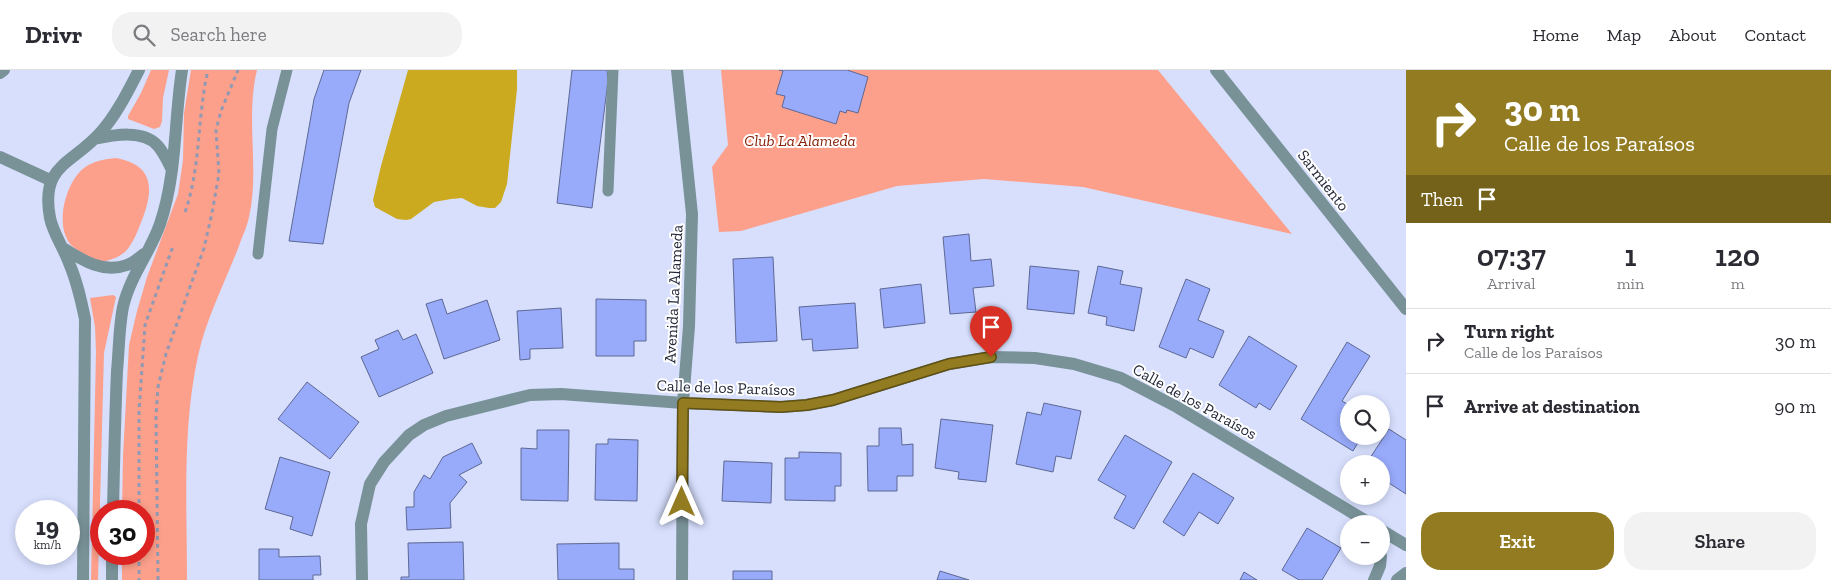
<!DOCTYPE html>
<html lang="en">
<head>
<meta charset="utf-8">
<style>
	:root { --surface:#fff; --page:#f2f2f3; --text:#2b2b33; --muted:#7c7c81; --line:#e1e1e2; --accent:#927b21 }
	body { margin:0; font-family:"Zilla Slab",serif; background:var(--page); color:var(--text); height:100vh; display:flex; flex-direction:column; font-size:19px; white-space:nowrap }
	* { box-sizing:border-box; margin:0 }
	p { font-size:16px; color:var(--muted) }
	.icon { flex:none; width:28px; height:28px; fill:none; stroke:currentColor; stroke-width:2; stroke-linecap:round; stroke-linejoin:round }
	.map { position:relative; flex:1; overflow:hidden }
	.sheet { display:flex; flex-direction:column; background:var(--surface); width:425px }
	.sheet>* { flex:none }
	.top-card { background:#927b21; color:#fff; overflow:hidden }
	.fabs { position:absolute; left:1340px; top:325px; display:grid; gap:10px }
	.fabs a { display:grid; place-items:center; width:50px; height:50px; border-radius:50%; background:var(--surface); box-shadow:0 2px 8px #0003; font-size:25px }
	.speed { position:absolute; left:15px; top:430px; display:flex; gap:10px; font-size:25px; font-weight:700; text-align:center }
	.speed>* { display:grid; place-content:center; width:65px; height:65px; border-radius:50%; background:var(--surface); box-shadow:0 2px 8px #0003; line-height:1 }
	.speed small { font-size:12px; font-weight:400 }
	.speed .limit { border:8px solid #d22; background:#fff; color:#111 }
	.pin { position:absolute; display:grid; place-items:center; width:42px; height:42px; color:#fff; margin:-51px -21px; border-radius:50% 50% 50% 0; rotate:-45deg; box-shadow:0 0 5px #0007 }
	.pin .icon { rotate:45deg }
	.me { position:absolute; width:55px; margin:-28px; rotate:0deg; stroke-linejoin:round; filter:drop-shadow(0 0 4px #0008) }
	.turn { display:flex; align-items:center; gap:18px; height:105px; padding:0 15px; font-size:22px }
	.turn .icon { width:65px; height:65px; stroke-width:2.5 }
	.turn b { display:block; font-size:35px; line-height:42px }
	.then { display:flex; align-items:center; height:48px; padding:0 15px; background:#0003; gap:10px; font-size:19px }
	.eta { display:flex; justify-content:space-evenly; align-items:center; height:85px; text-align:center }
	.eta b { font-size:30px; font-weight:600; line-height:35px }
	.cta { display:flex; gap:10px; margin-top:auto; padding:10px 15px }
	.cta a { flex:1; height:58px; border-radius:20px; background:var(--accent); color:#fff; font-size:20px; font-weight:600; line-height:58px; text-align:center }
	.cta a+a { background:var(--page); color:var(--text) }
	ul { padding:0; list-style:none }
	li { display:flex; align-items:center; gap:15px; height:65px; padding:0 15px; border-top:1px solid var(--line) }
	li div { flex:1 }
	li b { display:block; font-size:19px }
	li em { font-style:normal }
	header { display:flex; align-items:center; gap:30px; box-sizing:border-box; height:70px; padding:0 25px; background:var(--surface); border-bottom:1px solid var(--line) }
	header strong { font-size:24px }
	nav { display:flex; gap:28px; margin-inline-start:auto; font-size:18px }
	.search { width:350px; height:45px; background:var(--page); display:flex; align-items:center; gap:12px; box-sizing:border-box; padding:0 18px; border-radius:20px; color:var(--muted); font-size:19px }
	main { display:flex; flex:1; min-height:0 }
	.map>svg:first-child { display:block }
</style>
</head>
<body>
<header>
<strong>Drivr</strong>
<div class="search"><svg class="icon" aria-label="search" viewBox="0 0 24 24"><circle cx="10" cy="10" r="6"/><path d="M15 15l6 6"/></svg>Search here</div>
<nav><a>Home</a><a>Map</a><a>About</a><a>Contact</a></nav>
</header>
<main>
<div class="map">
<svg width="1406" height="510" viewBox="0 0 1406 510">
	<rect width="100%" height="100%" fill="#d7dffd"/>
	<path fill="#fca08b" d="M151,0H169L163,28L162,51L160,57L154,59L128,49V46L141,23Z
		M191,0H257C245,48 260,99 249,147C247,157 242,167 239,176C225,212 206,249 198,286C182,359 187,436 187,510H122V484H144V441H122L123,386L129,275L137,241L147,207L178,124L183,90L184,43Z
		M721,0H1158L1292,164L1083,117L984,109L897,116L741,161L719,162L712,97L728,75Z
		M116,88C154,95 154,119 142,150C138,160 134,172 126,181C120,187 104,194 95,191C89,189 82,183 76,179C52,164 64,113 84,98C93,91 105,89 116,88Z
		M113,225L116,227L104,283L98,510H91L96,282L95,257L90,228Z"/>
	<path fill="#ccaa1f" d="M408,0H517V19L507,114L501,132L495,138H489L477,136L462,128L451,129L434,132L411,149L406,150L397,149L375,137L373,130L381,96Z"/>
	<path fill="#98aafa" stroke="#5e6894" d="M324,0H361L349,33L323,174L289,171L314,29Z
		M572,0H607L608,11L592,138L557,133Z
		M779,0H847L868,7L858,43L847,40L846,43L840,41L836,54L782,37L785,26L776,24L783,1Z
		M969,164L971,191L991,189L994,216L973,218L976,242L950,244L943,167Z
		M773,187L777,271L736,273L733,189Z
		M1030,196L1079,201L1074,244L1027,239Z
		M1098,196L1123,201L1120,214L1142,218L1134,261L1106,255L1107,247L1088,243Z
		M1186,209L1210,219L1198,250L1224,261L1213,288L1190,278L1186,288L1159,277Z
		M921,214L925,253L884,258L880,219Z
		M442,229L447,244L487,230L500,270L444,289L426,234Z
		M596,229L646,230V271H634V286H596Z
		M855,233L858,278L813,281L812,269L802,270L799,237Z
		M561,238L563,278L530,279V289L520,290L517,241Z
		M398,260L403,270L416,264L433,303L379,327L361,287L379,279L375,270Z
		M1249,266L1297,296L1270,340L1259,333L1256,338L1219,315Z
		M1347,272L1370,286L1342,331L1349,335V366H1362L1353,381L1301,349Z
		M307,312L359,352L330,389L278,349Z
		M1044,333L1081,341L1071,389L1056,386L1053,402L1016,394L1027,342L1041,345Z
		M941,349L993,355L986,412L958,409L959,402L935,398Z
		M879,358H901L902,375L913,374V406H897V421H868L867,376H879Z
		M1389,359L1406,370V424L1381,408V394H1366Z
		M537,360H569L568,431L521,430V378L537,379Z
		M1125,365L1172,392L1134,459L1114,448L1126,426L1098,410Z
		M608,369L638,370L637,431L595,430L596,374H608Z
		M472,373L482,393L459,405L467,412L450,433L451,458L407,460L406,437H414V422L424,405L430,409L443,387Z
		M799,382L841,383V416H835V431L785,430V388H799Z
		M280,387L330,402L312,466L290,459L293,447L265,439Z
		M724,391L772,393L771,433L722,431Z
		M1193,403L1234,428L1218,454L1199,442L1184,466L1163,452Z
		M1307,458L1341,478L1322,510H1299L1282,500Z
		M463,472L464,510H401V507H409L408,473Z
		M619,473V499H634V510H558L557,474Z
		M259,479H279V487L320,486L321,505H313V510H259Z
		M733,501H772V510H733Z
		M940,501L969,510H937Z
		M1244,502L1257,510H1240Z"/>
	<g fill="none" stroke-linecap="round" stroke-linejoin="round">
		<path stroke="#9299b2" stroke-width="3" stroke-dasharray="4 4" stroke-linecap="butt" d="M185,142C201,97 197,47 208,0
			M139,441V341L145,255L173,176
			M139,484V510
			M158,510L156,345L158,317L166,284L204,178L212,143L219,104L216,60L221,41L238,0"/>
		<path stroke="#789298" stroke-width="11" d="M608,121L613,0
			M258,184L272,59L287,0"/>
		<path stroke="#789298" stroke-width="12" d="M677,0L692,144L689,256L683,333L682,510
			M1216,0L1406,239
			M0,3L4,0
			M0,87L50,110
			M1381,460L1406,475
			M362,510L361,454L370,414L384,392L409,365L424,355L446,346L530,325L561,324L683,333L781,337L807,335L833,330L949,294L991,287L1035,288L1074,294L1121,308L1177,337L1371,454
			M1374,510L1380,496L1381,486
			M1397,510L1406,503"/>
		<path stroke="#789298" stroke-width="12" d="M94,69C113,65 144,59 158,76C164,83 168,92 172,100
			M63,178C82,190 103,204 127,195C133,193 139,188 144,184
			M113,441C114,394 115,348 117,301C119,280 119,257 123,237C130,206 150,183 160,154C177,104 174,51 182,0
			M83,510L85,249C81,230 77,211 69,193C64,179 53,163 50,148C40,94 72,95 101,62C117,44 128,21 139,0
			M112,510V484"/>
	</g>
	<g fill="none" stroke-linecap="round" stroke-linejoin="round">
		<g stroke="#5f5015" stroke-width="12">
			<path id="route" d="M682,432L683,333L781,337L807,335L833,330L949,294L991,287"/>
		</g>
		<use href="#route" stroke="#927b21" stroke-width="9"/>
	</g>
	<g text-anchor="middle" stroke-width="4" stroke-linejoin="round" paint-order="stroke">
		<g font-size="16" font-style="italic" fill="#87210a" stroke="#fff">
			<text x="800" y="76">Club La Alameda</text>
		</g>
		<g font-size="16" fill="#232739" stroke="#fff">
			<text transform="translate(1324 110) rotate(52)" y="6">Sarmiento</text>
			<text transform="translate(673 224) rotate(-87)" y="6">Avenida La Alameda</text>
			<text transform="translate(726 317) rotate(2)" y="6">Calle de los Paraísos</text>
			<text transform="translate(1195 331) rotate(29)" y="6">Calle de los Paraísos</text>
		</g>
	</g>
</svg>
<div class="fabs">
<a><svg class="icon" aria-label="search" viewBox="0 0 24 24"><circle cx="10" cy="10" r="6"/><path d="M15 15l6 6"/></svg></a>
<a>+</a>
<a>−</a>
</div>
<div class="speed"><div>19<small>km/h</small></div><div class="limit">30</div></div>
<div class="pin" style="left:991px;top:287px;background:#d93025"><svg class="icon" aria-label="arrive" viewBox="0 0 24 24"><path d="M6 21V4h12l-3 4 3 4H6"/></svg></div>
<svg class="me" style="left:682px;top:432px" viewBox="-20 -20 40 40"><path d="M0-17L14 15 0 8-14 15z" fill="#927b21" stroke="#fff" stroke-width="4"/></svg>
</div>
<section class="sheet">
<div class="top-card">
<div class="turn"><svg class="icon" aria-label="right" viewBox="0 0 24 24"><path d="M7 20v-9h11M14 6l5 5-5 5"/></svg><div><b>30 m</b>Calle de los Paraísos</div></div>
<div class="then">Then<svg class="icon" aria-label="arrive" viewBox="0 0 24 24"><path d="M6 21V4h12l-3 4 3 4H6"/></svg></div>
</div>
<div class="eta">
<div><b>07:37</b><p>Arrival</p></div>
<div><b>1</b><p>min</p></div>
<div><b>120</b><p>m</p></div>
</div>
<ul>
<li><svg class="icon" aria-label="right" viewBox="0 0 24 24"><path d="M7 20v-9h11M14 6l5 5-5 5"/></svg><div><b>Turn right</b><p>Calle de los Paraísos</p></div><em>30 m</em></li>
<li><svg class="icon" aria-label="arrive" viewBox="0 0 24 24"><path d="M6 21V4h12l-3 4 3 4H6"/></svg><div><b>Arrive at destination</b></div><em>90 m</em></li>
</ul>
<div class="cta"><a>Exit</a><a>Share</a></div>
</section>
</main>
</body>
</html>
